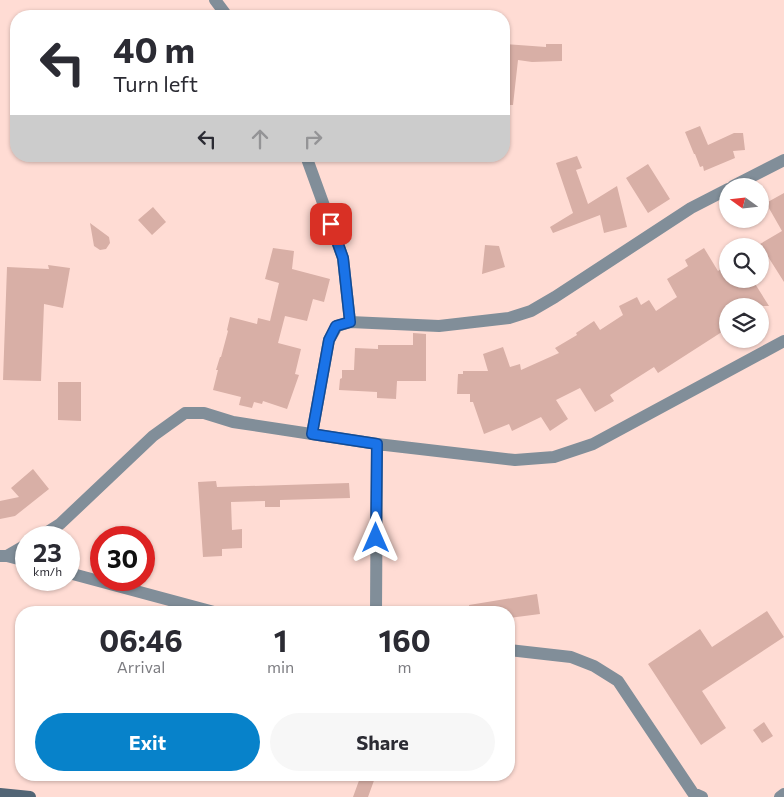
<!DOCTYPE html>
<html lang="en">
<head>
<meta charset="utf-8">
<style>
	:root { --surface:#fff; --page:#f7f7f7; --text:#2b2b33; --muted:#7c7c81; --accent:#0782ca }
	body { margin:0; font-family:Commissioner,sans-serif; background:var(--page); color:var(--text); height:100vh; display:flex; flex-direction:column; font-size:19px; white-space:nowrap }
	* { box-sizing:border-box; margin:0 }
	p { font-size:16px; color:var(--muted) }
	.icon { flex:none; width:28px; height:28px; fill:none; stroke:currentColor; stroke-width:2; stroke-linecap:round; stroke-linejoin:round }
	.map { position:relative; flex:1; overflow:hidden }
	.drawer { position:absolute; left:15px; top:606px; width:500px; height:175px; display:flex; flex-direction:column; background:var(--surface); border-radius:20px; box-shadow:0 1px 4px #0004 }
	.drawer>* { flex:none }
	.guide { position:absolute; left:10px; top:10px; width:500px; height:152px; border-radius:20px; box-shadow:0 1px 4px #0004; background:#fff; color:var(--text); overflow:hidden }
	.needle { width:32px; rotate:285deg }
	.fabs { position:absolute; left:719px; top:178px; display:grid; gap:10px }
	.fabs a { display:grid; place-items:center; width:50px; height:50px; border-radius:50%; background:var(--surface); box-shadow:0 1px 4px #0004; font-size:25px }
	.speed { position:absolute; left:15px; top:526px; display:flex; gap:10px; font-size:25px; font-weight:700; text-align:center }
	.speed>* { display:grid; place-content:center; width:65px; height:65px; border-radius:50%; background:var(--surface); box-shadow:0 1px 4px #0004; line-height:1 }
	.speed small { font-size:12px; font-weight:400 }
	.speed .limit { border:8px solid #d22; background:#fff; color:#111 }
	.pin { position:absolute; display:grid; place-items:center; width:42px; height:42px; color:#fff; margin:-21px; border-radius:10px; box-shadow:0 2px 8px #0006 }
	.me { position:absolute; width:55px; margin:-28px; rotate:0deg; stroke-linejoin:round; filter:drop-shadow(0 0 4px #0008) }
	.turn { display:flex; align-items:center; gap:18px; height:105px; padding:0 20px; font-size:22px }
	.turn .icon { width:65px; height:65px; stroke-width:2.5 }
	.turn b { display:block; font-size:35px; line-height:42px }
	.lanes { display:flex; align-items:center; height:48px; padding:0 20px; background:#0003; justify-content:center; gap:25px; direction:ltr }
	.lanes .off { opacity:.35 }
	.eta { display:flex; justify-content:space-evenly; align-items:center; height:85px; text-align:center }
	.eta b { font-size:30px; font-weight:700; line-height:35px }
	.action { display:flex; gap:10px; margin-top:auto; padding:10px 20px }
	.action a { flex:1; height:58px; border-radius:30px; background:var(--accent); color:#fff; font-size:20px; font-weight:700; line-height:58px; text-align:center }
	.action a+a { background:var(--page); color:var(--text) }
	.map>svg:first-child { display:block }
</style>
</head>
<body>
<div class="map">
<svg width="784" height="797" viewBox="0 0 784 797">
	<rect width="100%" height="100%" fill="#ffdcd4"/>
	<path fill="#d8afa6" d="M504,44L546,47V44H562V61L532,62L518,60L513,105H504Z
		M700,126L708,145L734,133H743L745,150L733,151L735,158L704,171L703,166L700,167L695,154H694L685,132Z
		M577,156L582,168L576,170L588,204L617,186L627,227L604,233L600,215L553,233L550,227L573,213L556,163Z
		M648,164L670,199L648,213L626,178Z
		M784,193V282L760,244L782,231L766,203Z
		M153,207L166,222L152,235L138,220Z
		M90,223L109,237L110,243L106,249L100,250L94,246Z
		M485,245L499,246L505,267L482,274Z
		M273,248L294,251L292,269L330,279L324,302L313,299L307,321L285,316L278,343L301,349L295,374L299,375L287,409L263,401L262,404L254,402L252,408L239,405L241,397L213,390L218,370H216L220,357H221L228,331L227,330L230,317L257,324L258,318L270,321L279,283L265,279Z
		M704,248L718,271L728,265V279H752L769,306H728V328L658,373L654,367L610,395L614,401L595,412L580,388L556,400L568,419L550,431L541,417L512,431L509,424L484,434L473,402H470V394H457L458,374H463V371H488L483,354L503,347L510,367L520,364L521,370L559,353L555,348L577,335L576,333L594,321L600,330L623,315L619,306L637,297L641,305L649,300L656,311L677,297L667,279L688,266L685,260Z
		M48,265L70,268L63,308L44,304L41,381L3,380L7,267L49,269Z
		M413,333L426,334V381H397L396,399L377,398V392L339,390L340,379L342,378V370H354L355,348L378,349V345H413Z
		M58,382H81V421L58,420Z
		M33,469L49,489L15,516L0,519V501L19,497L11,488Z
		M216,481L217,487L349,483L350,498L280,500V507H265V501L231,502L232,530L242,529V548L222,549V556L203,557L198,482Z
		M537,594L540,614L509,618V612H470L469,605Z
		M767,611L784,637L702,691L726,728L701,745L648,664L700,629L712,647Z
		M764,722L773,736L762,743L753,730Z
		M361,775H376L368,797H353Z"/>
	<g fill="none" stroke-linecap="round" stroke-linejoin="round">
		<path stroke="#818e99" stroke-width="12" d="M215,0L227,16
			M306,156L343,258L350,322
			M733,186L784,160
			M312,434L329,340L337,326L350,322L439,326L509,318L531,311L555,297L691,208L728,189
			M38,538L60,524L153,436L185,413H204L233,422L377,444L515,460L554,457L593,444L784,341
			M0,556H7L26,561
			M7,556L26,545
			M69,573L214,612
			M376,612L377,444
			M509,650L571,657L594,666L618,681L693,793L702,797
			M780,797L784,794"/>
		<path stroke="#526575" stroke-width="12" d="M0,794L30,797"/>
	</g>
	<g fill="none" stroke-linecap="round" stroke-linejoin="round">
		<g stroke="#114b97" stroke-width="12">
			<path id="route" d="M331,224L343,258L350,322L336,326L329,340L312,434L377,444L376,538"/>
		</g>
		<use href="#route" stroke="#1a73e8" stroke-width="9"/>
	</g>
</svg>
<div class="fabs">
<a><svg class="needle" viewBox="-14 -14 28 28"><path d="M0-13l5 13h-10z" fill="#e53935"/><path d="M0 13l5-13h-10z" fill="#7c7c81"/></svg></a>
<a><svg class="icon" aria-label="search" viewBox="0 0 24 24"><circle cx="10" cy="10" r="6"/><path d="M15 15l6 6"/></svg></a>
<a><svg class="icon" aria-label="layers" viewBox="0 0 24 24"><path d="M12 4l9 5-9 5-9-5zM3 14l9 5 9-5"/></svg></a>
</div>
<div class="speed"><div>23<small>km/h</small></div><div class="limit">30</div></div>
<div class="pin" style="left:331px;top:224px;background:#d93025"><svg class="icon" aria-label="arrive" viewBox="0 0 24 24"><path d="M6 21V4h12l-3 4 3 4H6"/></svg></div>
<svg class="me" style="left:376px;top:538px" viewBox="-20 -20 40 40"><path d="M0-17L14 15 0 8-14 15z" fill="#1a73e8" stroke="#fff" stroke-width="4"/></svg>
<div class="guide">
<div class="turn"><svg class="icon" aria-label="left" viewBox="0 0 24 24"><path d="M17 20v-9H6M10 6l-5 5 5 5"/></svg><div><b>40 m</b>Turn left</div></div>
<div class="lanes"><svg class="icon" aria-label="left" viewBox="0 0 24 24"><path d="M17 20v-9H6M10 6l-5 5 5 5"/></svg><svg class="icon off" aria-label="ahead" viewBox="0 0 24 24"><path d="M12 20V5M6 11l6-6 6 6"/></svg><svg class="icon off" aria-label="right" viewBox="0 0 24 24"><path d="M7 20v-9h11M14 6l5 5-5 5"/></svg></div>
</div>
<section class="drawer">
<div class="eta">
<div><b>06:46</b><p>Arrival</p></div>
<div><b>1</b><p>min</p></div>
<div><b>160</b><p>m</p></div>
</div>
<div class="action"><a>Exit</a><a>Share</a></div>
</section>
</div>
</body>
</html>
